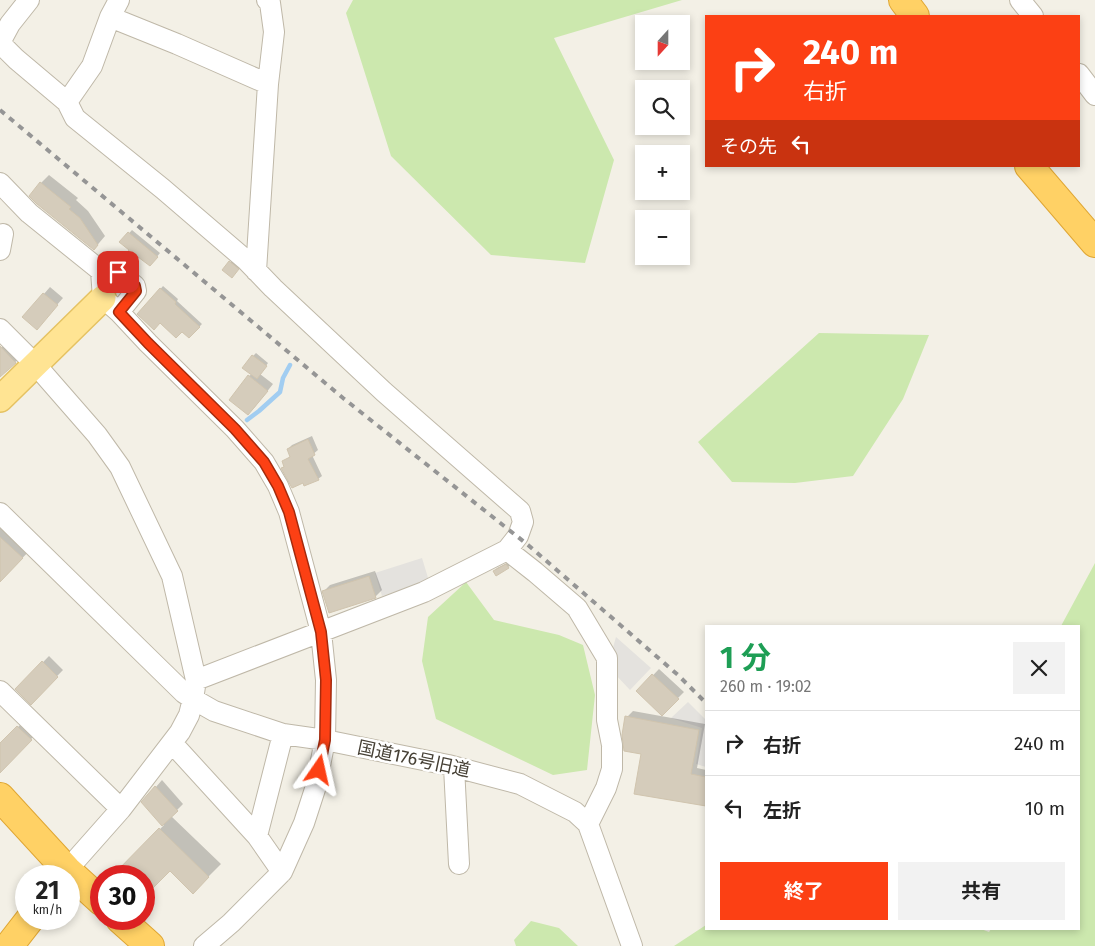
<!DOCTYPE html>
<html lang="ja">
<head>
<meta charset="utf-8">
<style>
	:root { --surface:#fff; --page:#f2f2f2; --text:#222; --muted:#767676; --line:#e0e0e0; --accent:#fc4014 }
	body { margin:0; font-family:"Fira Sans","Noto Sans JP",sans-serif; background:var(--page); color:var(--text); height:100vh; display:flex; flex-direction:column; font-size:19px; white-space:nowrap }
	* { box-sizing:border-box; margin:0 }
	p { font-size:16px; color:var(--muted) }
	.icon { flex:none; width:28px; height:28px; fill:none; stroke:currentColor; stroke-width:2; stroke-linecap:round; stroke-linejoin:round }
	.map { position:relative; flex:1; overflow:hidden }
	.drawer { position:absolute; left:705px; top:625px; width:375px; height:305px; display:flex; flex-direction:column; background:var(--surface); border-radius:0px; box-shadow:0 2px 8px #0003 }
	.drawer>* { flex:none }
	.guide { position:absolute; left:705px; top:15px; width:375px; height:152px; border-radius:0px; box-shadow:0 2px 8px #0003; background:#fc4014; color:#fff; overflow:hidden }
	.needle { width:32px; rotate:201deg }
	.buttons { position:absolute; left:635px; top:15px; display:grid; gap:10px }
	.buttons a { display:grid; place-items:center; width:55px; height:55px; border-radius:0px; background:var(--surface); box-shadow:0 2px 8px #0003; font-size:25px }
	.speed { position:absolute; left:15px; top:865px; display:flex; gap:10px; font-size:25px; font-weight:700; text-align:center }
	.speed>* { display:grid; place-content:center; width:65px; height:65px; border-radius:50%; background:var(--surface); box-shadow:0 2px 8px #0003; line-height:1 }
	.speed small { font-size:12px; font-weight:400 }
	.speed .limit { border:8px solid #d22; background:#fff; color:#111 }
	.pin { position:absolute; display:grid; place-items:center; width:42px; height:42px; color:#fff; margin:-21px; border-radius:10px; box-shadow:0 2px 8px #0006 }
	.me { position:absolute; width:55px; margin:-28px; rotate:11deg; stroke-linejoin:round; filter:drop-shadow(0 0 4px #0008) }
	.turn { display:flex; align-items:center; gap:18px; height:105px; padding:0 15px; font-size:22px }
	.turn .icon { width:65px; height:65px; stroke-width:2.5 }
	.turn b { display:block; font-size:35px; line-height:42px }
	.then { display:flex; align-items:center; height:48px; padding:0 15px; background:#0003; gap:10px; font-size:19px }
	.round { display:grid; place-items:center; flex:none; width:52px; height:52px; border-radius:0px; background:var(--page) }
	.overview { display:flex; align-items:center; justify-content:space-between; height:85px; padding:0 15px }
	h1 { font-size:30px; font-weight:700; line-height:38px; color:#1e9e55 }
	.button { display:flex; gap:10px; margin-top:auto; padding:10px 15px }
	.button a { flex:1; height:58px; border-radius:0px; background:var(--accent); color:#fff; font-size:20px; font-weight:700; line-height:58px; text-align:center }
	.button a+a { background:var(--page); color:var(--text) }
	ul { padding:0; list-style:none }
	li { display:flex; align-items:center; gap:15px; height:65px; padding:0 15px; border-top:1px solid var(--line) }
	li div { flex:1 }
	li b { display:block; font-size:19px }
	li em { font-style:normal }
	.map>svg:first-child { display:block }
</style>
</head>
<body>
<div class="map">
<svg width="1095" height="946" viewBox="0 0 1095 946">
	<rect width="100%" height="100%" fill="#f3f0e6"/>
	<path fill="#cce8ae" d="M353,0H682L554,38L614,160L585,263L491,255L391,156L346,13Z
		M819,333L929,335L903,399L853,476L795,483L732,482L698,442Z
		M1095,563V946H674L706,925V929H981L989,932L991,929H1079V626H1061Z
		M466,582L494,620L559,635L583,645L595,695L587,770L553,775L436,719L422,661L428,617Z
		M531,921L559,928L578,946H516L514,940Z"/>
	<path fill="#e4e2de" d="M422,558L429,581L382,596L375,573Z
		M616,637L651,668L630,690L614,673L612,651Z
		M688,702L706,720V767L696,764L702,728L671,718Z"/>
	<path fill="#0003" d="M49,175L78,198L76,200L88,211L105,236L94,249L41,183Z
		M132,230L160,253L150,265L121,242Z
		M233,260L240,266L232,276L224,269Z
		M163,286L178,299L177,301L202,324L189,337L182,330L139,314Z
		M50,287L63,298L42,322L24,317Z
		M8,342L22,356L2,374L0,372V349Z
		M256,353L268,363L260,374L273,384L254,408L249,376L252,374L253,356Z
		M312,436L318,450L312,455L322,476L318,479L303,482L283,468L285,466L284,461L291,456L288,449L292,445Z
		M0,509L36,544L0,581Z
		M509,562L511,565L508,567L494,571L497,568Z
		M375,571L382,590L375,597L324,591L330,585Z
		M49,656L63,670L31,703L17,689Z
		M659,669L684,692L662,714L638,691Z
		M633,711L705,724L697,768L706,770V805L635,793L642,753L627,717Z
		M24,721L37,733L2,769L0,768V745Z
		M162,780L183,804L171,816L221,864L193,892L170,869L144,896V876H119L116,874L164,825L143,802Z"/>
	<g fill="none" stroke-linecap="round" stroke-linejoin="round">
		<path stroke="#a1cdf1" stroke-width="4.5" d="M247,420L259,411L280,392L283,378L290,365"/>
	</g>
	<path fill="#d5ccbb" stroke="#d0c4ae" d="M40,182L71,207L69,209L80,218L98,245L94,250L37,204L29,196Z
		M128,232L158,257L150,266L138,257L133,263L125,255L129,250L119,242Z
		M229,261L239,269L232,278L222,270Z
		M160,288L176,302L175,304L200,327L189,338L182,332L176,338L160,323L154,330L137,314Z
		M43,293L58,305L37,330L22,317Z
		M0,346L16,363L0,377Z
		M252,355L267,366L257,379L242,368Z
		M248,375L268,391L248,415L229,400Z
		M308,439L315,455L308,459L319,480L304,486L303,483L292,488L281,468L284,467L282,461L290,457L287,449Z
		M0,537L23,558L0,582Z
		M506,564L509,568L496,576L493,571Z
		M369,576L376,598L329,613L322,591Z
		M42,661L58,677L31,705L15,689Z
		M652,674L679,699L662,716L636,691Z
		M625,716L699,730L691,774L706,777V806L634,794L641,754L624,751L622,735Z
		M17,726L32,740L0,773V743Z
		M155,786L178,811L162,826L141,802Z
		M159,828L209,877L193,894L170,871L144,897V876H112Z"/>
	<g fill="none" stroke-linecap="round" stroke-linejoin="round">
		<g stroke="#bfb8a8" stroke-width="22">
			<path id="minor" d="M29,0L10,24L3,37L2,45L16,59L67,102L75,118L163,189L247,261L273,288L384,392L520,511L523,522L518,536L507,550L424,592L196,680
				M1020,0L1033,16
				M110,17L177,44L268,84
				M1079,74L1095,95
				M67,102L92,66L110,17L119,0
				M0,183L29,213L101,271L103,298L119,312L148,343L235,429L264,462L278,486L289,512L321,632L326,680L325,740L316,786L304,823L282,872L257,836L172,743
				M0,250L3,234
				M101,271L106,266L110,265L135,286L136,291L119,312
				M256,271L268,84L274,32L270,3L267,0
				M0,329L35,364L97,435L120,467L172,576L196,680L193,699L189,715L180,732L121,809L67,870
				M0,513L184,693L193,699L214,711L283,734L325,740L448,765L520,784L575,812L588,824L632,946
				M507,550L535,572L577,608L607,658V720L612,745V769L606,788L588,824
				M0,691L121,809
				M454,767L459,864
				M257,836L283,734
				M204,946L231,923L282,872"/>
		</g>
		<g stroke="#e5c262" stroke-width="28">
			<path id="major" d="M0,399L103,298"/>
		</g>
		<g stroke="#dfa634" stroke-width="30">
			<path id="highway" d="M903,0L915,16
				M1029,166L1095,243
				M0,797L67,870L101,901
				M120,919L150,946
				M9,946L30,919"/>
		</g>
		<use href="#minor" stroke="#fff" stroke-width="20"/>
		<use href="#major" stroke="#ffe493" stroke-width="25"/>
		<use href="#highway" stroke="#ffd165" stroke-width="28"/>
		<path stroke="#959595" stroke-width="4" stroke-dasharray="6 6" stroke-linecap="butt" d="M0,110L343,398L528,545L678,675L706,703"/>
	</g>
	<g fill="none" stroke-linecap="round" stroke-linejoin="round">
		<g stroke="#a42a0d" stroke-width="12">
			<path id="route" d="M118,272L135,286L136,291L119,312L148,343L235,429L264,462L278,486L289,512L321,632L326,680L325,740L319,770"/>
		</g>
		<use href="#route" stroke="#fc4014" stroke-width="9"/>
	</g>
	<g text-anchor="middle" stroke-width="5" stroke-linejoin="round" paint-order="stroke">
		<g font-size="18" fill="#464035" stroke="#fff">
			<text transform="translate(414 759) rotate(12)" y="6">国道176号旧道</text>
		</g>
	</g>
</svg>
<div class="buttons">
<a><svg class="needle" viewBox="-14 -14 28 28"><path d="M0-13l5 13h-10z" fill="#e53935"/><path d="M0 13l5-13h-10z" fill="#767676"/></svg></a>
<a><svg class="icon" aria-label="search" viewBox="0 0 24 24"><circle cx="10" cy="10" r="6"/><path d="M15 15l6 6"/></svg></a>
<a>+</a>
<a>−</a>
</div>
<div class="speed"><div>21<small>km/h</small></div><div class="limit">30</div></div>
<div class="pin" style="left:118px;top:272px;background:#d93025"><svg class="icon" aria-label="arrive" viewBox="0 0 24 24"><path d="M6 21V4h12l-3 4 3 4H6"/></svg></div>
<svg class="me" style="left:319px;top:770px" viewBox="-20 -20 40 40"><path d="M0-17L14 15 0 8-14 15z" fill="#fc4014" stroke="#fff" stroke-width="4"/></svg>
<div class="guide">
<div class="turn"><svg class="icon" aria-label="right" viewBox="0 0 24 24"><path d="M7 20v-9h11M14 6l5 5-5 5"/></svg><div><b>240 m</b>右折</div></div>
<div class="then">その先<svg class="icon" aria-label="left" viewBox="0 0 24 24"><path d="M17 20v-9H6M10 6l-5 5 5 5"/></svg></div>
</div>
<section class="drawer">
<div class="overview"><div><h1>1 分</h1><p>260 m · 19:02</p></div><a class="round"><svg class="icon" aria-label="close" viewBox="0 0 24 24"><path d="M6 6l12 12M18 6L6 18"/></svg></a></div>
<ul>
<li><svg class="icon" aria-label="right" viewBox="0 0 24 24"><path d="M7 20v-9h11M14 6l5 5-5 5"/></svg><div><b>右折</b></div><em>240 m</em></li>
<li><svg class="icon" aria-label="left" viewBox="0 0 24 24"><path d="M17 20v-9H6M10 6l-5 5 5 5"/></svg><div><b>左折</b></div><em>10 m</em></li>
</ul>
<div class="button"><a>終了</a><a>共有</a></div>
</section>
</div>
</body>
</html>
